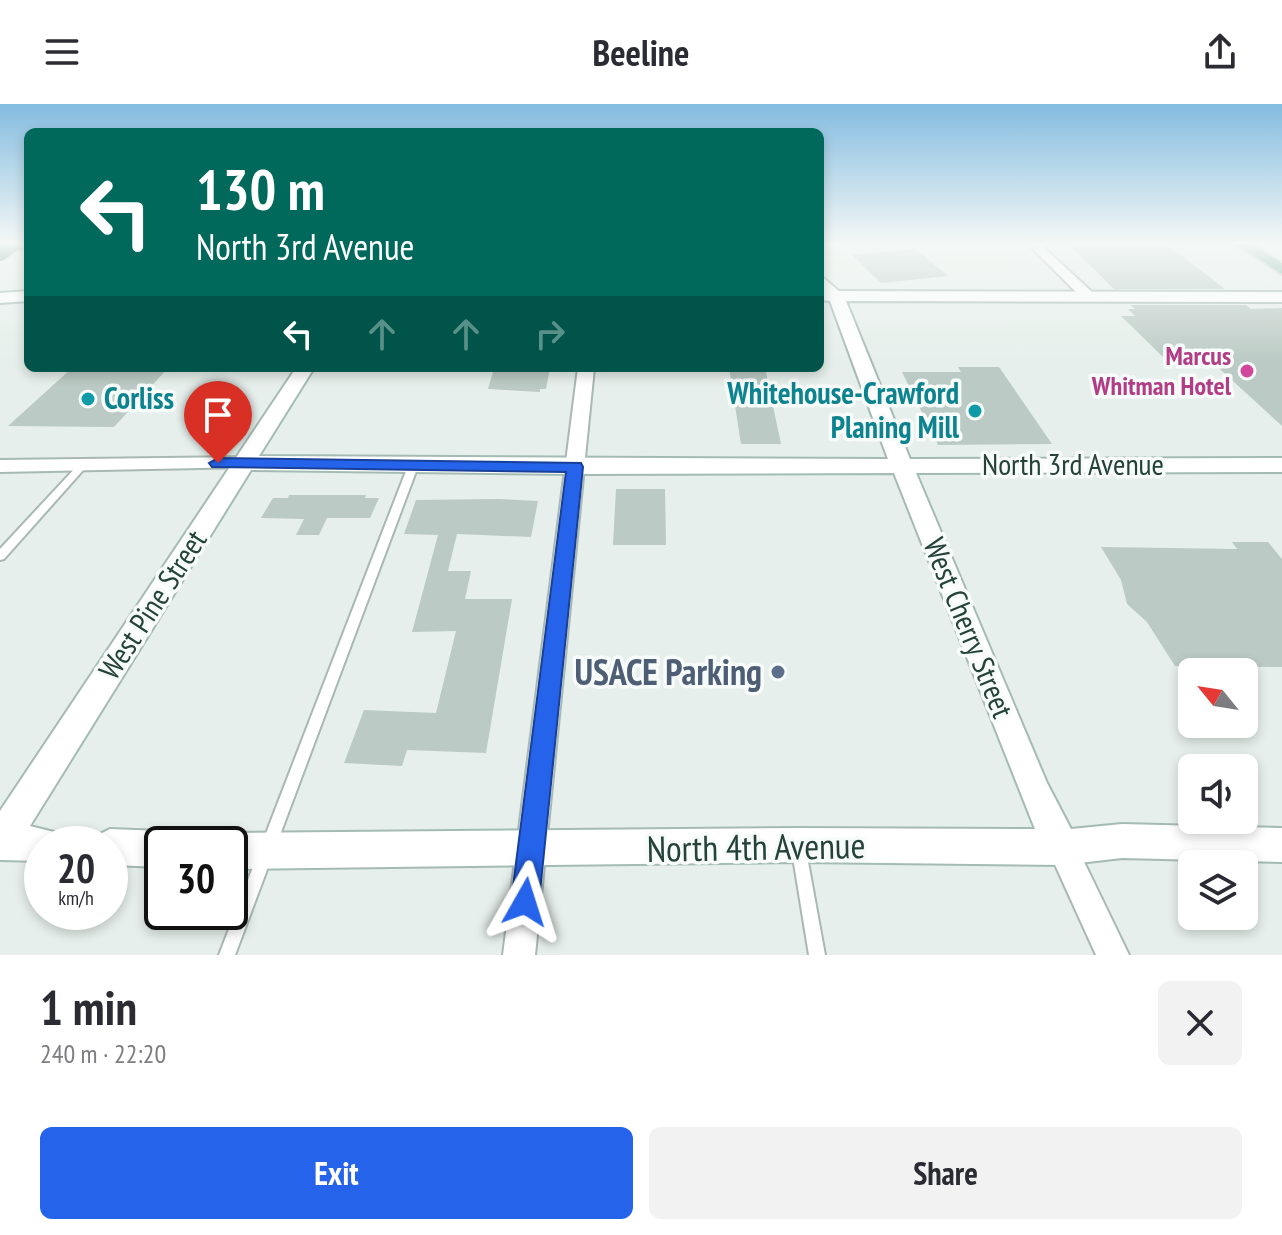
<!DOCTYPE html>
<html lang="en">
<head>
<meta charset="utf-8">
<style>
	:root { --surface:#fff; --page:#f2f2f3; --text:#2b2b33; --muted:#7c7c81; --accent:#2563eb }
	body { margin:0; font-family:"PT Sans Narrow",sans-serif; background:var(--page); color:var(--text); height:100vh; display:flex; flex-direction:column; font-size:30px; white-space:nowrap }
	* { box-sizing:border-box; margin:0 }
	p { font-size:26px; color:var(--muted) }
	.icon { flex:none; width:44px; height:44px; fill:none; stroke:currentColor; stroke-width:2; stroke-linecap:round; stroke-linejoin:round }
	.map { position:relative; height:851px; overflow:hidden }
	.side { display:flex; flex-direction:column; background:var(--surface); flex:1 }
	.side>* { flex:none }
	.guide { position:absolute; left:24px; top:24px; width:800px; height:244px; border-radius:12px; box-shadow:0 4px 12px #0003; background:#00695c; color:#fff; overflow:hidden }
	.needle { width:52px; rotate:300deg }
	.fabs { position:absolute; left:1178px; top:554px; display:grid; gap:16px }
	.fabs a { display:grid; place-items:center; width:80px; height:80px; border-radius:12px; background:var(--surface); box-shadow:0 4px 12px #0003; font-size:40px }
	.speed { position:absolute; left:24px; top:722px; display:flex; gap:16px; font-size:40px; font-weight:700; text-align:center }
	.speed>* { display:grid; place-content:center; width:104px; height:104px; border-radius:50%; background:var(--surface); box-shadow:0 4px 12px #0003; line-height:1 }
	.speed small { font-size:20px; font-weight:400 }
	.speed .limit { border:4px solid #111; border-radius:12px; background:#fff; color:#111 }
	.pin { position:absolute; display:grid; place-items:center; width:68px; height:68px; color:#fff; margin:-82px -34px; border-radius:50% 50% 50% 0; rotate:-45deg; box-shadow:0 0 8px #0007 }
	.pin .icon { rotate:45deg }
	.me { position:absolute; width:88px; margin:-44px; rotate:6deg; stroke-linejoin:round; filter:drop-shadow(0 0 6px #0008) }
	.turn { display:flex; align-items:center; gap:28px; height:168px; padding:0 40px; font-size:36px }
	.turn .icon { width:104px; height:104px; stroke-width:2.5 }
	.turn b { display:block; font-size:56px; line-height:68px }
	.lanes { display:flex; align-items:center; height:76px; padding:0 40px; background:#0003; justify-content:center; gap:40px; direction:ltr }
	.lanes .off { opacity:.35 }
	.round { display:grid; place-items:center; flex:none; width:84px; height:84px; border-radius:12px; background:var(--page) }
	.headline { display:flex; align-items:center; justify-content:space-between; height:136px; padding:0 40px }
	h1 { font-size:48px; font-weight:800; line-height:60px }
	.primary-button { display:flex; gap:16px; margin-top:auto; padding:16px 40px }
	.primary-button a { flex:1; height:92px; border-radius:12px; background:var(--accent); color:#fff; font-size:32px; font-weight:800; line-height:92px; text-align:center }
	.primary-button a+a { background:var(--page); color:var(--text) }
	header { display:flex; justify-content:space-between; align-items:center; height:104px; padding:0 40px; background:var(--surface); font-size:36px; font-weight:800 }
	.map>svg:first-child { display:block }
</style>
</head>
<body>
<header><svg class="icon" aria-label="menu" viewBox="0 0 24 24"><path d="M4 6h16M4 12h16M4 18h16"/></svg>Beeline<svg class="icon" aria-label="share" viewBox="0 0 24 24"><path d="M12 15V3M7 8l5-5 5 5M5 13v7h14v-7"/></svg></header>
<div class="map">
<svg width="1282" height="851" viewBox="0 0 1282 851">
	<rect width="100%" height="100%" fill="#e6efeb"/>
	<path fill="#bbcac4" d="M1067,139H1165L1225,185H1114Z
		M916,145L948,172L881,179L852,151Z
		M1131,201H1246L1251,205L1282,204V322L1210,256H1171L1163,253L1121,212H1135L1128,205H1135Z
		M958,263H999L1052,340L938,341L902,268H961Z
		M72,264H168L114,323L8,322Z
		M494,264H550L546,285H540V288L488,285Z
		M729,264H765L781,340H741Z
		M237,296L217,323H190L209,297Z
		M616,385H665L666,441H613Z
		M289,391H366L365,394H379L370,414H327L319,431H296L304,415L261,414L273,394H288Z
		M498,395L538,397L531,433L457,430L448,467H471L465,495H512L486,649L407,646L402,662L344,659L364,606L436,609L456,527L412,528L438,431L404,430L416,396Z
		M1232,438H1268L1282,455V563L1175,562L1147,518L1127,500L1121,476L1101,443L1237,445Z"/>
	<g fill="none" stroke-linecap="round" stroke-linejoin="round">
		<g stroke="#a8b8b2" stroke-width="4">
			<path id="lane" d="M82,359L87,362L85,364L4,455L0,456V445L79,360Z
				M413,359L418,362L235,851H219L408,362Z
				M799,740L804,742L806,747L825,851H809L792,747L794,742Z"/>
		</g>
		<g stroke="#a8b8b2" stroke-width="4">
			<path id="street" d="M1027,139H1039L1093,189V195H1083Z
				M820,171L841,189V195H831L820,183Z
				M578,264H594L535,851H503Z
				M245,353L251,355L254,359L251,363L0,368V356Z
				M1062,728L1072,733L1129,851H1096L1047,743L1052,733Z"/>
		</g>
		<g stroke="#a4bbb3" stroke-width="4">
			<path id="secondary" d="M28,187V197L0,199V189Z
				M824,187L1282,188V198L846,197L910,355L1282,354V368L916,369L1047,679L1071,725L1122,720L1282,724V758L1122,754L1062,761L798,758L230,765V740H215L218,735L230,729L798,724L1035,725L894,369L575,370L251,366L30,722L54,728L59,740H42V757L0,756V707L296,264H314L259,352L888,355L830,197L820,196V188Z
				M110,725L162,727L174,733L177,740H162V763L110,761V740H94L98,731Z"/>
		</g>
		<g stroke="#c2cac8" stroke-width="4">
			<path id="primary" d="M1234,139H1250L1282,159V170Z"/>
		</g>
		<use href="#lane" fill="#fff" fill-rule="evenodd"/>
		<use href="#street" fill="#fff" fill-rule="evenodd"/>
		<use href="#secondary" fill="#fff" fill-rule="evenodd"/>
		<use href="#primary" fill="#6aa596" fill-rule="evenodd"/>
		<path stroke="#5f7d75" stroke-width="4" stroke-dasharray="11 5" stroke-linecap="butt" d="M0,147L28,143"/>
		<g stroke="#c2cac8" stroke-width="19" stroke-linecap="butt">
			<path id="highway-bridge" d="M0,149L13,139"/>
		</g>
		<use href="#highway-bridge" stroke="#2f6f62" stroke-width="16"/>
	</g>
	<linearGradient id="sky" x2="0" y2="1"><stop stop-color="#84bce0"/><stop offset="0.54" stop-color="#f4f8f6"/><stop offset="1" stop-color="#f4f8f6" stop-opacity="0"/></linearGradient>
	<rect width="1282" height="258" fill="url(#sky)"/>
	<path fill="#2563eb" stroke="#184099" stroke-width="2" d="M218,354L581,359L583,363L539,798L535,808L525,812L515,808L511,798L566,368L212,363L209,359Z"/>
	<circle fill="#d1479c" stroke="#f7fbf9" stroke-width="3" cx="1247" cy="267" r="8"/>
	<g fill="#0f9aa8" stroke="#f7fbf9" stroke-width="3">
		<circle cx="88" cy="295" r="8"/>
		<circle cx="975" cy="307" r="8"/>
	</g>
	<circle fill="#5c6f8a" stroke="#f7fbf9" stroke-width="3" cx="778" cy="568" r="8"/>
	<g text-anchor="middle" stroke-width="7" stroke-linejoin="round" paint-order="stroke">
		<g font-size="26" font-weight="bold" fill="#b23c85" stroke="#f7fbf9" text-anchor="end">
			<text x="1231" y="261">Marcus<tspan x="1231" dy="30">Whitman Hotel</tspan></text>
		</g>
		<g font-size="30" font-weight="bold" fill="#0d838f" stroke="#f7fbf9" text-anchor="end">
			<text x="959" y="300">Whitehouse-Crawford<tspan x="959" dy="34">Planing Mill</tspan></text>
			<text x="104" y="305" text-anchor="start">Corliss</text>
		</g>
		<g font-size="30" fill="#24423a" stroke="#f7fbf9">
			<text x="1073" y="371">North 3rd Avenue</text>
			<text transform="translate(153 501) rotate(-57)" y="10">West Pine Street</text>
			<text transform="translate(968 524) rotate(68)" y="10">West Cherry Street</text>
		</g>
		<g font-size="36" font-weight="bold" fill="#4e5e75" stroke="#f7fbf9" text-anchor="end">
			<text x="762" y="581">USACE Parking</text>
		</g>
		<g font-size="36" fill="#24423a" stroke="#f7fbf9">
			<text transform="translate(756 743) rotate(-1)" y="13">North 4th Avenue</text>
		</g>
	</g>
</svg>
<div class="fabs">
<a><svg class="needle" viewBox="-14 -14 28 28"><path d="M0-13l5 13h-10z" fill="#e53935"/><path d="M0 13l5-13h-10z" fill="#7c7c81"/></svg></a>
<a><svg class="icon" aria-label="sound" viewBox="0 0 24 24"><path d="M4 9h4l5-4v14l-5-4H4zM17 9q2 3 0 6"/></svg></a>
<a><svg class="icon" aria-label="layers" viewBox="0 0 24 24"><path d="M12 4l9 5-9 5-9-5zM3 14l9 5 9-5"/></svg></a>
</div>
<div class="speed"><div>20<small>km/h</small></div><div class="limit">30</div></div>
<div class="pin" style="left:218px;top:359px;background:#d93025"><svg class="icon" aria-label="arrive" viewBox="0 0 24 24"><path d="M6 21V4h12l-3 4 3 4H6"/></svg></div>
<svg class="me" style="left:525px;top:798px" viewBox="-20 -20 40 40"><path d="M0-17L14 15 0 8-14 15z" fill="#2563eb" stroke="#fff" stroke-width="4"/></svg>
<div class="guide">
<div class="turn"><svg class="icon" aria-label="left" viewBox="0 0 24 24"><path d="M17 20v-9H6M10 6l-5 5 5 5"/></svg><div><b>130 m</b>North 3rd Avenue</div></div>
<div class="lanes"><svg class="icon" aria-label="left" viewBox="0 0 24 24"><path d="M17 20v-9H6M10 6l-5 5 5 5"/></svg><svg class="icon off" aria-label="ahead" viewBox="0 0 24 24"><path d="M12 20V5M6 11l6-6 6 6"/></svg><svg class="icon off" aria-label="ahead" viewBox="0 0 24 24"><path d="M12 20V5M6 11l6-6 6 6"/></svg><svg class="icon off" aria-label="right" viewBox="0 0 24 24"><path d="M7 20v-9h11M14 6l5 5-5 5"/></svg></div>
</div>
</div>
<section class="side">
<div class="headline"><div><h1>1 min</h1><p>240 m · 22:20</p></div><a class="round"><svg class="icon" aria-label="close" viewBox="0 0 24 24"><path d="M6 6l12 12M18 6L6 18"/></svg></a></div>
<div class="primary-button"><a>Exit</a><a>Share</a></div>
</section>
</body>
</html>
